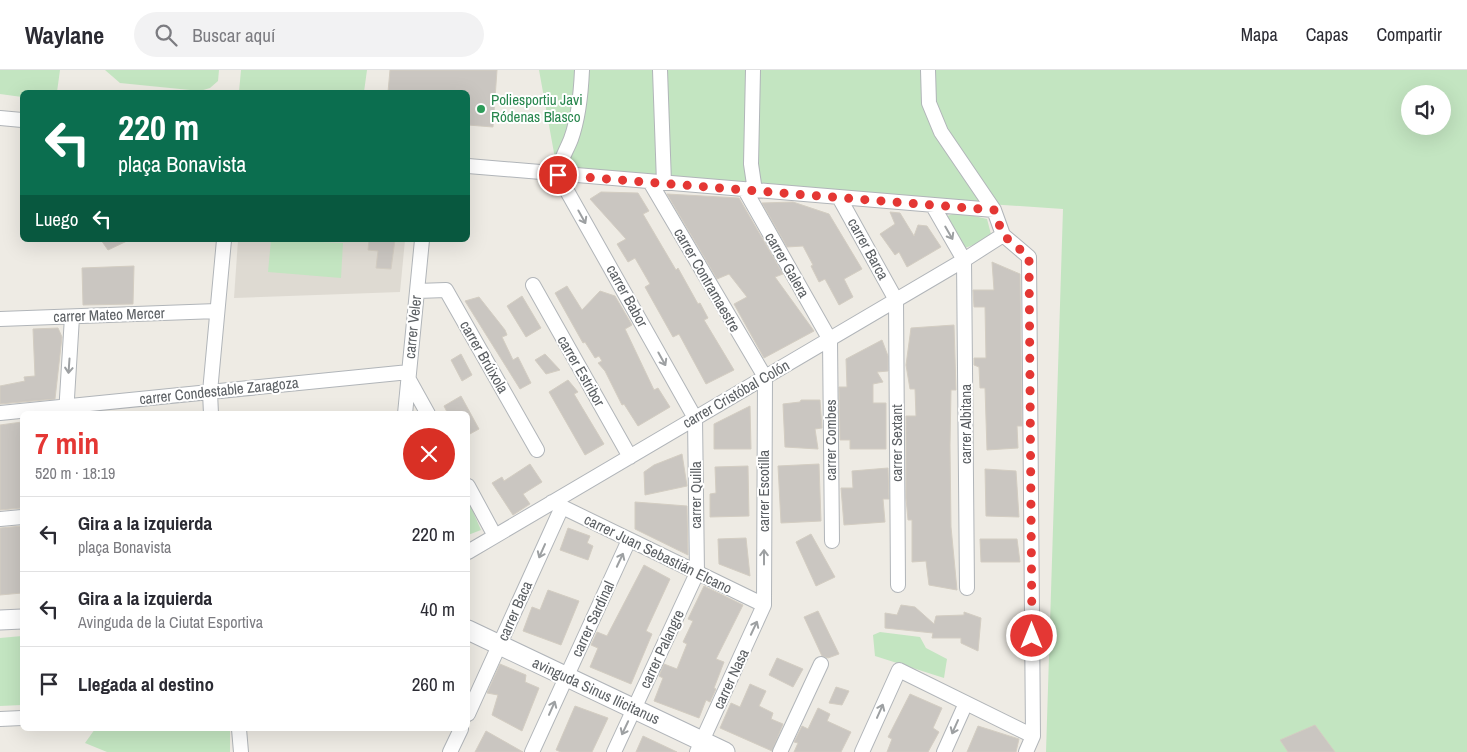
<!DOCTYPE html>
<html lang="es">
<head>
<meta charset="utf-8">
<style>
	:root { --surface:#fff; --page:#f2f2f3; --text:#2b2b33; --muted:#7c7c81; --line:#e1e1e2; --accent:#e43734 }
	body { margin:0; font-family:"Archivo Narrow",sans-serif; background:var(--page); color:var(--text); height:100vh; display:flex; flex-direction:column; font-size:19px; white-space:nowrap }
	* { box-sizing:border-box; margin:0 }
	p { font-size:16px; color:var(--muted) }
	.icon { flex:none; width:28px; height:28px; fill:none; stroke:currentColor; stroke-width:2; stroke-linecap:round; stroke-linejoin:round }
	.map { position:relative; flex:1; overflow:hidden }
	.sheet { position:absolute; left:20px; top:341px; width:450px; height:320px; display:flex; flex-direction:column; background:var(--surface); border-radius:8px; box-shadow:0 5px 20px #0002 }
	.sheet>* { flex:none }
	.banner { position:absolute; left:20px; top:20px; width:450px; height:152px; border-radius:8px; box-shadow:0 5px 20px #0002; background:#0b6e4f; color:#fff; overflow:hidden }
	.fabs { position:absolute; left:1401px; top:15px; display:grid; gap:10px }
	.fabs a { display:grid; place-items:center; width:50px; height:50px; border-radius:50%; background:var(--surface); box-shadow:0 5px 20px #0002; font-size:25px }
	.pin { position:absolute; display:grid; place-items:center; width:42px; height:42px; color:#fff; margin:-21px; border:2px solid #fff; border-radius:50%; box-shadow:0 1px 5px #0007 }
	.me { position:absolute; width:55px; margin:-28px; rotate:0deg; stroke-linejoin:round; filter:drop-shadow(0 0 4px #0008) }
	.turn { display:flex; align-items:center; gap:18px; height:105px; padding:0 15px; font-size:22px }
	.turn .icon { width:65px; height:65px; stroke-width:2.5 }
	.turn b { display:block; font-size:35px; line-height:42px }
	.then { display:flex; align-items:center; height:48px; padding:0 15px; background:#0003; gap:10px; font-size:19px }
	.round { display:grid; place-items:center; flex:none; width:52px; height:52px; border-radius:26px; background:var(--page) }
	.summary { display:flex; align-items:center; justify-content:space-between; height:85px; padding:0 15px }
	h1 { font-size:30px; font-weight:700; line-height:38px; color:var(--accent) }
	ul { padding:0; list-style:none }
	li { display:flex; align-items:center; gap:15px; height:75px; padding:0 15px; border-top:1px solid var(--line) }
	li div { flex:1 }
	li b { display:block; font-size:19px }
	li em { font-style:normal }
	header { display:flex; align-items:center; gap:30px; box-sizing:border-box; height:70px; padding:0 25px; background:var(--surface); border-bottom:1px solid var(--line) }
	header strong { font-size:24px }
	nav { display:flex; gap:28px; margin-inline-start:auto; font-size:18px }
	.search { width:350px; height:45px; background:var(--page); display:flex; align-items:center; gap:12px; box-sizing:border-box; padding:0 18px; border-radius:28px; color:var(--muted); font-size:19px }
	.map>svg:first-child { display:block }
</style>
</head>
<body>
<header>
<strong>Waylane</strong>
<div class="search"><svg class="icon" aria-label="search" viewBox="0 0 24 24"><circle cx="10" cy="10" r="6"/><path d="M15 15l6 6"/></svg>Buscar aquí</div>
<nav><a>Mapa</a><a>Capas</a><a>Compartir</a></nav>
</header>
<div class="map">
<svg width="1467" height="682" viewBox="0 0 1467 682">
	<rect width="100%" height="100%" fill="#eeebe4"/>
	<path fill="#dedad2" d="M238,170H405L400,222L234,228Z"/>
	<path fill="#c3e5c1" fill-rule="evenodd" d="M0,0H60L57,22H22V27L0,24Z
		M105,0H219L218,11L210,18L200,21L120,13Z
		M241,0H367L364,22H239Z
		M539,0H1467V682H1046L1063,139L558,105ZM1410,24H1442V56H1410Z
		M957,142L987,149L992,168L965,178L945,147Z
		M271,170L343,173L341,208L268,202Z
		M468,430L481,460L468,465Z
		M880,562L920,567L926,578L947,589L944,608L875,586L873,565Z
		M22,566V635L0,636V568Z
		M95,659H230V682H107L85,673Z"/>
	<path fill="#cac6c1" stroke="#d3cdc2" d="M390,0H497L493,57L468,55V22H388Z
		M601,122L638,123L649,141L643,144L676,200L678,198L698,234L700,233L708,248L704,250L734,300L706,314L679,264L673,267L645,217L650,214L635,188L628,192L617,174L626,169L590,129Z
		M667,124L739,128L783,204L775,207L814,261L764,288L734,234L747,227L729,204L717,209Z
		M793,132L829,144L862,199L844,209L853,227L839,235L825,209L819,212L811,196L813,195L803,176L787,177L762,133Z
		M890,142L900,143L914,166L918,155L927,156L941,177L907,197L899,182L895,185L880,164L895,154Z
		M101,170H129L108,180Z
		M369,170H395L391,199L376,198L378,181L368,180Z
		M992,192L1020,204L1022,356H1017L1018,378L987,380L985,318H980L979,297L974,295V288H986L985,237H974L973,220H994Z
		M134,196L133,234L83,235L82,198Z
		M567,216L582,240L600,221L615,226L632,255L625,259L654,320L658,318L670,337L638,356L624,334L622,335L605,301L598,293L602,291L599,286L595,288L585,272L583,273L555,223Z
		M522,226L541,258L526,267L507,236Z
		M479,227L505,260L507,265L502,267L513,290L518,287L531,313L520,319L465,231Z
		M954,255L956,320H951L950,375L951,457L957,520L929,515L926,491L912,492V450H908L906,428V346H916L915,319H910L906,295L911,258Z
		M58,258L62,267L55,329L0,334V316L25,311L24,307L35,306L33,259Z
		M882,270L888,286V301L877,302L883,312L873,314V333H886V379H850V370H840L839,317H847L846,289Z
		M461,284L472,305L462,311L451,290Z
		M545,284L560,300L546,304L535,290Z
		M568,310L578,322L574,324L604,374L585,385L549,322Z
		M461,326L479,359L468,365V344H448L444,336Z
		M801,330H820L822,358L815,359L818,379L785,377L783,334L800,332Z
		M750,336L751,379H714V354Z
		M22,352V438L0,440V355Z
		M682,384L687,416L645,425L644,402L654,395Z
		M530,394L542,412L523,424L530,434L513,445L492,413L502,407L504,411Z
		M819,394L821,451L781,453L778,396Z
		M748,396L749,446L710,447V424L716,423L715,397Z
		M888,398L889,429H883L885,452L844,455L841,418H853L852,401Z
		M985,399L1016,401L1019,447L986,446Z
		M635,432L687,436L688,485L635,459Z
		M22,456V523L0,525V458Z
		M568,458L590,466L587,473L593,476L588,490L560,480Z
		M811,464L835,507L816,516L796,472Z
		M746,468L750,506L719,494L718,469Z
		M980,469H1017L1020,492H981Z
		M644,495L670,509L646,561L652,564L631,614L590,597L598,578L591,575L597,562L607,566Z
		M704,516L743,535L716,589L724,592L714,618L716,619L710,632L706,630L699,648L654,631L663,608L659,606L664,594L677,599L687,574L683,572L693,551L688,549Z
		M548,520L579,531L561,575L523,561L532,537L540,540Z
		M901,535L915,537L934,554L936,546L964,545V542L981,548L978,581L961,573V568H932L933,563L885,558V543L897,545Z
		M818,541L839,584L828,588L822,586L804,547Z
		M777,588L803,599L793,617L769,605Z
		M500,594L526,605L525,612L539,618L522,661L492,645L498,625L487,623Z
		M750,614L766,621L759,636L773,643L771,649L783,654L772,681L720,658L731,633L740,637Z
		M836,617L849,621L842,635L829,633Z
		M910,624L942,638L933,658L939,662L928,682H887L892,669L888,667Z
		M575,636L608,648L592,682H561L556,680Z
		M818,638L830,644L827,651L851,662L841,682H794L798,673L794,672L802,656L808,659Z
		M1315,655L1335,682H1288L1280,670Z
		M978,656L1019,669L1016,682H967Z
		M486,661L523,682H475Z
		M643,666L677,682H636Z"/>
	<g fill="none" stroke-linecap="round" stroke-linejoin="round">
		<g stroke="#b1b5b9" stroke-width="16">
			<path id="street" d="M582,0C581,23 579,47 571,69C566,82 559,91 558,105L695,348L697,503L614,682
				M660,0L664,113
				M753,0L751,94L755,121
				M928,0L929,33L941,62L994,140L1003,165L1029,187L1033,666L1026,682
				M0,48L22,50
				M468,96L994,140
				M650,112L765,307L764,535L697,682
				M745,120L830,270L832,471
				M840,129L896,230L898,515
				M933,136L964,190L967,518
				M533,215L630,387
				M417,221L446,220L537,380
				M0,249L217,241
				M408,308L428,344
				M0,343L409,302
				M66,344L72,247
				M211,344L210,322L224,170
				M405,344L422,170
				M468,416L495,466
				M552,432L764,535
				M0,449L22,447
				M468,482L964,190L1003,165
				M468,644L562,437
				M0,649L22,648
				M239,659L241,682
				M450,682L461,659
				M532,682L629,470
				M780,682L821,594
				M862,682L899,600L1033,666
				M944,682L966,633"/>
		</g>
		<g stroke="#b0b4b9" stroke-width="21">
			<path id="secondary" d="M0,550L22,549
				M468,560L725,682"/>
		</g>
		<use href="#street" stroke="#fff" stroke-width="14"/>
		<use href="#secondary" stroke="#fff" stroke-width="19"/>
	</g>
	<defs><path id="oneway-shaft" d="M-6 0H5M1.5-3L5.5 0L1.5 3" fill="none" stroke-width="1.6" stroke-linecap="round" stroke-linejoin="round" transform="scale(1.25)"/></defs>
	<g stroke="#9da0a2">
		<use href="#oneway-shaft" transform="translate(582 147) rotate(61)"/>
		<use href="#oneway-shaft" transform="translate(949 163) rotate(60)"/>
		<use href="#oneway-shaft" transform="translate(662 289) rotate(61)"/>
		<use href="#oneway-shaft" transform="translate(69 296) rotate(94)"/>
		<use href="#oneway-shaft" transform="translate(542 481) rotate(114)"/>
		<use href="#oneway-shaft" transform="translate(764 487) rotate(-90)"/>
		<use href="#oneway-shaft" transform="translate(620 490) rotate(-65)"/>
		<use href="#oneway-shaft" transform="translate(754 558) rotate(-65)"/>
		<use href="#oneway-shaft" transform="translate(552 638) rotate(-66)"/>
		<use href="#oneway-shaft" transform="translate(880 641) rotate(-66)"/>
		<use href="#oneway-shaft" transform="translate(955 657) rotate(114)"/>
		<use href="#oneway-shaft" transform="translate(625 658) rotate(115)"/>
	</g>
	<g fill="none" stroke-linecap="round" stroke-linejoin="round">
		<path stroke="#e43734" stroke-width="9" stroke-dasharray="0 16.2" d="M558,105L994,140L1003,165L1029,187L1032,566"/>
	</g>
	<circle fill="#2e9e5b" stroke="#fff" stroke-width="2" cx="481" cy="39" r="5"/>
	<g text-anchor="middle" stroke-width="4" stroke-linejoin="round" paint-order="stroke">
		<g font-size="15" fill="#27864d" stroke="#fff" text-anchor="start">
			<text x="491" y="35">Poliesportiu Javi<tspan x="491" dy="17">Ródenas Blasco</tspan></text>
		</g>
		<g font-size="15" fill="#5c6064" stroke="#fff">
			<text transform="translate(868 179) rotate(61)" y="5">carrer Barca</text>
			<text transform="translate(787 195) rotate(60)" y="5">carrer Galera</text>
			<text transform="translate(707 210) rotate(60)" y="5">carrer Contramaestre</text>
			<text transform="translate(627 226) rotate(61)" y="5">carrer Babor</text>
			<text transform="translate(109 245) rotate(-2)" y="5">carrer Mateo Mercer</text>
			<text transform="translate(413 257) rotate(-84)" y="5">carrer Veler</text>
			<text transform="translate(484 287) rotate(60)" y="5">carrer Brúixola</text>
			<text transform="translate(581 301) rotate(60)" y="5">carrer Estribor</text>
			<text transform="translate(219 321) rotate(-6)" y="5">carrer Condestable Zaragoza</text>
			<text transform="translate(736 324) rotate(-30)" y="5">carrer Cristóbal Colón</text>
			<text transform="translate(966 354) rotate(-90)" y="5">carrer Albitana</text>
			<text transform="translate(831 370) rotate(-90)" y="5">carrer Combes</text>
			<text transform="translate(897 373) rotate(-90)" y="5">carrer Sextant</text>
			<text transform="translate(764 421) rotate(-90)" y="5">carrer Escotilla</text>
			<text transform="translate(696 425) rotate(-90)" y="5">carrer Quilla</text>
			<text transform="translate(658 484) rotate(26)" y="5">carrer Juan Sebastián Elcano</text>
			<text transform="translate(515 541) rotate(-66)" y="5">carrer Baca</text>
			<text transform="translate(593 549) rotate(-65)" y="5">carrer Sardinal</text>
			<text transform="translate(662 579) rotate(-65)" y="5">carrer Palangre</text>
			<text transform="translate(731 609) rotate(-65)" y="5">carrer Nasa</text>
			<text transform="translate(596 621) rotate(25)" y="5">avinguda Sinus Ilicitanus</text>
		</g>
	</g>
</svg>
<div class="fabs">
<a><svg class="icon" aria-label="sound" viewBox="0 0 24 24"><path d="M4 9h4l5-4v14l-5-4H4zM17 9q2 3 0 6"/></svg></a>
</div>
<div class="pin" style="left:558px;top:105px;background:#d93025"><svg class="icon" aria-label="arrive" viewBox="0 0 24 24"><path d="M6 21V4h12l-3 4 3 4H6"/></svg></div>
<svg class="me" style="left:1032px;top:566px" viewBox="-20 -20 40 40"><circle r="17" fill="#e43734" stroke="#fff" stroke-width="3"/><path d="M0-11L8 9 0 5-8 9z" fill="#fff"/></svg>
<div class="banner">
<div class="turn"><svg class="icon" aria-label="left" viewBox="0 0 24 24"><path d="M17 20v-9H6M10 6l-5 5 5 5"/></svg><div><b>220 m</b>plaça Bonavista</div></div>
<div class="then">Luego<svg class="icon" aria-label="left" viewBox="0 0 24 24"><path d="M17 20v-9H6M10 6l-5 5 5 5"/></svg></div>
</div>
<section class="sheet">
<div class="summary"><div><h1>7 min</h1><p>520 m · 18:19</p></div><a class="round" style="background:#d93025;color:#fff"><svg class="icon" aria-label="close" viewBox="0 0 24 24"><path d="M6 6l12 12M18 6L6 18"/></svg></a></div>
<ul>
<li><svg class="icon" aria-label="left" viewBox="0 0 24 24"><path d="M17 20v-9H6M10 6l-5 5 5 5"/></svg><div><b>Gira a la izquierda</b><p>plaça Bonavista</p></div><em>220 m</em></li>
<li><svg class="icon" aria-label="left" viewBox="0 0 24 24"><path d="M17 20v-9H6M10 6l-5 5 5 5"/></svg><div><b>Gira a la izquierda</b><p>Avinguda de la Ciutat Esportiva</p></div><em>40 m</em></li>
<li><svg class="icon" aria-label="arrive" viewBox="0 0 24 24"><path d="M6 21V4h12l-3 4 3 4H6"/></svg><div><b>Llegada al destino</b></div><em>260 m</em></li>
</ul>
</section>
</div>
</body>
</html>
